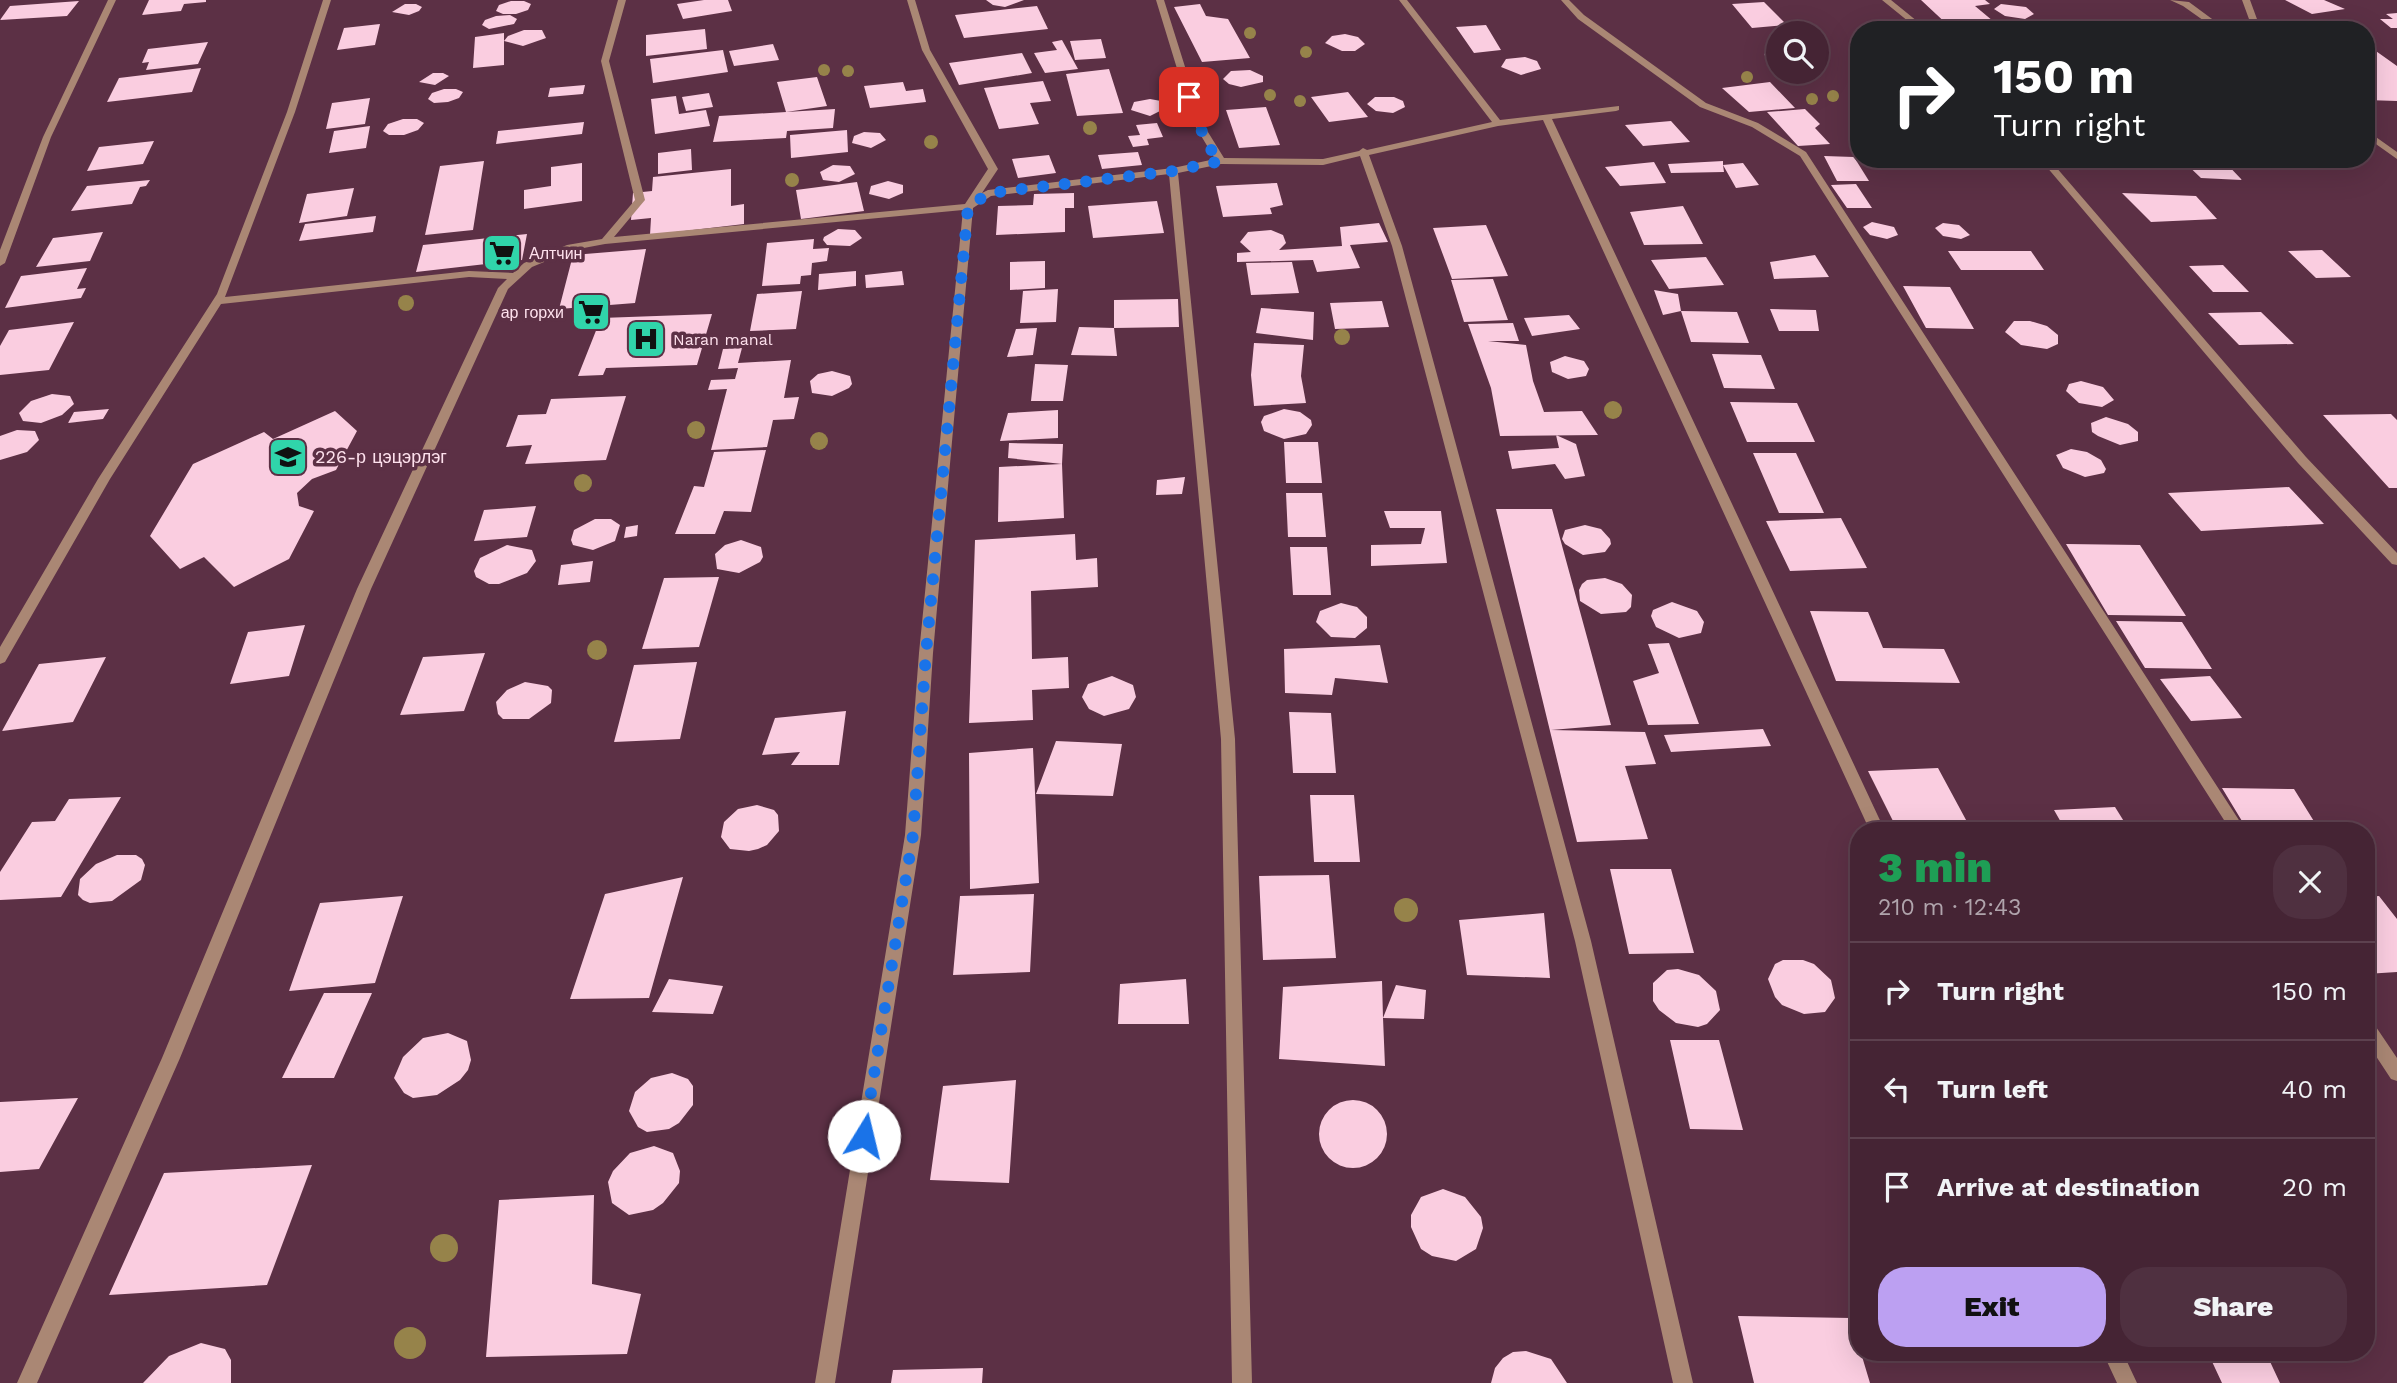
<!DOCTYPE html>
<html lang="en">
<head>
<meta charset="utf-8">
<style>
	:root { --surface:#452434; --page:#4f3040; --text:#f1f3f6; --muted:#b0a4ac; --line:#5d414f; --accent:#bca0f2 }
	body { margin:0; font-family:"Work Sans",sans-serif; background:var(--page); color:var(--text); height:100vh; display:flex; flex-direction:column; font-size:26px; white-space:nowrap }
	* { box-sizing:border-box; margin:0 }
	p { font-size:23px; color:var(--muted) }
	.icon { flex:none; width:38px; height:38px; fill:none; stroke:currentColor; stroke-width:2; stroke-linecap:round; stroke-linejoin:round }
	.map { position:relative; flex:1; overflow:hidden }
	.details { position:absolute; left:1850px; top:822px; width:525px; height:539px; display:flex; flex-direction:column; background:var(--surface); border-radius:28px; box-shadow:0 7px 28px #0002,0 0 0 2px var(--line) }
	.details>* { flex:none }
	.top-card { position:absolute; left:1850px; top:21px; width:525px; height:147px; border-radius:28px; box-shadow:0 7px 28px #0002,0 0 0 2px var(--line); background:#202124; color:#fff; overflow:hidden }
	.tools { position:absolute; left:1766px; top:21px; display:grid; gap:14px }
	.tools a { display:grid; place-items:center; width:63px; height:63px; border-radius:50%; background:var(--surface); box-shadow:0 7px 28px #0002,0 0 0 2px var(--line); font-size:35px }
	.pin { position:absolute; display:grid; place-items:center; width:60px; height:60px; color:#fff; margin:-30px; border-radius:14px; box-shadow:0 4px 10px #0006 }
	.me { position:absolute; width:77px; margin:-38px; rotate:9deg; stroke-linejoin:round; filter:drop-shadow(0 0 5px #0008) }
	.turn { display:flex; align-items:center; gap:24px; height:147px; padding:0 28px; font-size:32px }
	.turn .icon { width:91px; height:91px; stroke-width:2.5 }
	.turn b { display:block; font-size:49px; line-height:60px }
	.round { display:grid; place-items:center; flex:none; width:74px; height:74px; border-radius:28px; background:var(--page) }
	.headline { display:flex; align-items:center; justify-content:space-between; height:119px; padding:0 28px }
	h1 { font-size:42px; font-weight:800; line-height:52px; color:#1e9e55 }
	.primary-button { display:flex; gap:14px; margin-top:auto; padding:14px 28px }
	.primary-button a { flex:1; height:80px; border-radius:28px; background:var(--accent); color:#111; font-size:28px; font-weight:800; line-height:80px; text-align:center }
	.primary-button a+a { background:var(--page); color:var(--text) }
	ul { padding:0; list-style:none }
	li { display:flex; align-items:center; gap:21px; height:98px; padding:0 28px; border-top:2px solid var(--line) }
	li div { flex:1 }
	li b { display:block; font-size:26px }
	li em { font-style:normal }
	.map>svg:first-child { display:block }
</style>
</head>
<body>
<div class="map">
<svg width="2397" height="1383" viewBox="0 0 2397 1383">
	<rect width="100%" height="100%" fill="#5c3045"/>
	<path fill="#facde0" d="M149,0H206V2L184,4L181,11L142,15Z
		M704,0H728L732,11L683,19L677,4Z
		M986,0H1024L1005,7L993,5Z
		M1921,0H1985L1990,4L1975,6L1999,26L1951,28Z
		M2285,0H2324L2345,9L2312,14Z
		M79,1L67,16L0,20L10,6Z
		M511,1H524L531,4L528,10L516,14H503L496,11L499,5Z
		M1764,2L1787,25L1752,28L1732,4Z
		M405,4H416L422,7L419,11L409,15L392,12Z
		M1200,4L1206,16L1228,19L1250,58L1202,62L1174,7Z
		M2001,4L2026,7L2034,14L2025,19L2005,16L1994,9Z
		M1037,6L1048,29L964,38L955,15Z
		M2397,13V28H2391L2380,19H2393L2386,14Z
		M510,15L517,19L514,24L489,29L482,25L485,20L496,16Z
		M380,24L375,45L337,50L344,28Z
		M1486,25L1501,50L1474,53L1456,27Z
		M705,29L707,49L646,56V35Z
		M524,30H542L546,38L523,46L504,41L508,36Z
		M504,33V65L473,68L475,37Z
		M1345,34L1358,37L1365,44L1355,51H1342L1325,43L1332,36Z
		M1101,39L1106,58L1075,60L1070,41Z
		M1062,40L1078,69L1045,73L1034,53L1057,50L1052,42Z
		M208,42L198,64L146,70L149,62L142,63L148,49Z
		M773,44L779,60L734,66L729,51Z
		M2366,44L2397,66V101L2366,100Z
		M1778,46V61L1764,55L1767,47Z
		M723,50L728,72L653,83L650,59Z
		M1022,53L1032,73L959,85L949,63Z
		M1525,57L1537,61L1541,69L1521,75L1501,67L1506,59Z
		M201,68L192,92L107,102L119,78Z
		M1109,69L1123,113L1077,116L1066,74Z
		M1250,70L1263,76V82L1241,87L1229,84L1223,79L1231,71Z
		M433,73H443L449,76L435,85L419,82Z
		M817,77L827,106L786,112L777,82Z
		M1043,81L1051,101L1030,103L1039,124L999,129L984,88Z
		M903,82L906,91L923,89L926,102L870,108L864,86Z
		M1770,82L1795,108L1749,112L1722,88Z
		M585,85L583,94L548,97L550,88Z
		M444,89H456L463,92L459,98L448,102L434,103L428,99L432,93Z
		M1348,92L1368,117L1329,122L1311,97Z
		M709,93L713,107L686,111L682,97Z
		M676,96L679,114L706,110L710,126L655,134L651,99Z
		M1375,97H1394L1403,101L1405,107L1393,113L1376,111L1367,104Z
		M370,98L365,124L326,129L332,103Z
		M1150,99L1161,101L1166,108L1150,116L1131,110L1134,102Z
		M1266,107L1280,145L1239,148L1226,110Z
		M835,109L833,128L787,131L786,138L713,142L719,116Z
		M1805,109L1820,124L1815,128L1830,144L1798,146L1767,112Z
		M403,119H417L424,123L418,130L404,135H389L383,131L388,124Z
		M1671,121L1690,142L1643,146L1625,125Z
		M584,122L582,134L496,144L498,131Z
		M1157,123L1163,137L1147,139L1149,145L1133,147L1128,136L1140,135L1136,125Z
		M370,126L366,148L329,153L334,131Z
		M847,130L848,152L791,158L790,135Z
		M864,132L880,133L886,140L871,148L852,143L854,136Z
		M154,141L143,164L87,171L99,147Z
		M691,149L692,170L658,174V153Z
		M1138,152L1142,165L1102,169L1098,155Z
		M1049,155L1056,173L1018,178L1012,159Z
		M1824,156L1854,157L1869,181H1837Z
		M2181,159H2222L2242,180L2201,178Z
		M484,161L473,230L425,235L440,166Z
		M1723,161V165L1743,163L1759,185L1736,188L1723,165L1724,172L1671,173L1668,164Z
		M1654,162L1666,183L1620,186L1605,167Z
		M582,163V201L524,209V190L551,186V167Z
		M833,165L850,166L855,174L839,182L823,180L820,172Z
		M731,169V206L744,204V224L650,235L651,218L631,220L633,193L652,191L653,177Z
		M150,180L146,186L140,187L132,204L71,211L87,186Z
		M888,181L903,185V193L889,199L869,194L871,186Z
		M857,182L864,211L801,219L796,190Z
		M1277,183L1283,205L1270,208L1272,214L1223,217L1216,186Z
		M1856,184L1872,208H1847L1831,185Z
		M354,188L347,216L299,223L307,194Z
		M1074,193V208H1065V232L996,235L998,206L1033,205L1034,194Z
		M2122,193L2196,196L2217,219L2151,222Z
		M1157,201L1164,233L1093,238L1088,206Z
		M1683,206L1703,244L1644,245L1630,212Z
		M376,216L373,232L299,241L305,224Z
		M1872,222L1894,227L1898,235L1887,239L1870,235L1863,227Z
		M1379,223L1388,242L1350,245L1360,268L1317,272L1313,260L1237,262V253L1251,252L1240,242L1248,232L1271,230L1283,235L1286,243L1279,250L1342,246L1340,227Z
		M1943,223L1959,225L1970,235L1961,239L1943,236L1935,228Z
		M1486,225L1508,276L1452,279L1433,228Z
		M838,229L855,230L862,238L850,246L827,245L823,240L824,237Z
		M103,232L90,261L36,267L53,238Z
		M527,234L522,260L416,272L423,245Z
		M814,239L813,249L829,248L827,261L812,263L811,275L801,276L800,284L762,286L767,243Z
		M646,249L635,303L559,309L573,255Z
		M2322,250L2351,277L2316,278L2288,251Z
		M1948,251H2031L2044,270H1961Z
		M1815,255L1829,277L1774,279L1770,262Z
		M1706,257L1724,285L1669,289L1651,260Z
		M1045,261V288L1010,290V262Z
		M1292,262L1299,293L1251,295L1246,263Z
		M2223,265L2249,292H2213L2189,266Z
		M87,268L77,289L86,288L81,298L5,308L21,276Z
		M856,271V286L818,290L819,274Z
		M902,271L904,285L866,288L865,275Z
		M1493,279L1508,320L1464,322L1451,280Z
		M1903,286L1950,287L1974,329L1926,328Z
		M1058,289L1056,322L1020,323L1023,291Z
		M1654,290L1678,294L1681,311L1663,315Z
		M802,291L796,329L750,331L757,294Z
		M1178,299L1179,327L1114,328V300Z
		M1382,301L1389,327L1335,329L1330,303Z
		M1261,308L1314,312L1313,340L1256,333Z
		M1770,309L1816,310L1819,331H1779Z
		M1681,311L1737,312L1749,343L1691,342Z
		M2261,312L2294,344L2239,345L2208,313Z
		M712,314L697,365L606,368L603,375L578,376L601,318Z
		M1569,315L1580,329L1532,336L1524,318Z
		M2014,321H2030L2047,326L2058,335V344L2047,349L2021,345L2005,332Z
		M74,322L49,370L0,375V346L9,330Z
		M1513,323L1519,341H1488L1526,345L1533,381L1544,412L1582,411L1598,435L1500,436L1491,388L1468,324Z
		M1079,327L1114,328L1117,356L1071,355Z
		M1037,328L1033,355L1007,357L1016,329Z
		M1254,343L1304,345L1301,376L1306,403L1254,406L1251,375Z
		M742,348L738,363L791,360L784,398L799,397L794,419L773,420L767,447L711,450L727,389L708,390L711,380L735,379L738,368L718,369L723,349Z
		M1712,354L1761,355L1775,389L1724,388Z
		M1565,356L1584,361L1589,369L1586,376L1568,379L1552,372L1550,362Z
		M1035,364L1068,365L1063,401H1031Z
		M832,371L850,376L852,384L849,388L832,396L812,393L810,381L818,374Z
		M2081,381L2103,387L2114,400L2102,407L2079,403L2066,391L2069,384Z
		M52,394L70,396L74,404L62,415L41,423L23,421L19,413L31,401Z
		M626,396L606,460L525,464L532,445L506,447L518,415L546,414L551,399Z
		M1730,402L1797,403L1815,442H1747Z
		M109,409L103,419L68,423L74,412Z
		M1284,409L1300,412L1311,420L1312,425L1306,434L1284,439L1264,431L1261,422L1264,416Z
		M1058,410V438L1000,441L1008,413Z
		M335,411L357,431L336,470L312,479L297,493L299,506L314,511L289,559L234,587L204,557L180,569L150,536L193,464L264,432L273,439Z
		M2391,414L2397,420V488H2389L2323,415Z
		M2106,417L2128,424L2138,432V441L2120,445L2098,436L2092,432L2091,423Z
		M17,430L35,431L39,440L27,452L0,460V436Z
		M1556,435L1576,444L1585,476L1565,479L1555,464L1512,469L1508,451L1559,448Z
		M1284,442H1318L1322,483H1286Z
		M1009,443L1063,444L1062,464L1008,458Z
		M2071,449L2087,452L2101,460L2106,469L2104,473L2085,477L2063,468L2056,455Z
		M766,450L751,512L724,511L715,534H675L694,486L704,487L714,452Z
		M1753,453H1796L1824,513H1779Z
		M1062,464L1064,518L998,522L999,467Z
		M1185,477L1182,494L1156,495L1157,480Z
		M2289,487L2324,524L2201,531L2168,493Z
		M1286,493H1322L1326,537H1288Z
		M536,506L527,537L474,541L484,510Z
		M1496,509H1552L1611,725L1551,730L1645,732L1656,764L1625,766L1648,839L1577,842Z
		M1384,511H1441L1447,563L1371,566V545L1421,544L1425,528H1390Z
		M1841,518L1867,568L1790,571L1766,521Z
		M595,519H611L620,525L615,541L593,550L573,545L571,540L574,530Z
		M638,525L637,536L624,538L626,527Z
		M1585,525L1601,529L1610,539L1611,544L1605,552L1583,555L1565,544L1562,539L1565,530Z
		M1075,534L1076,560L1097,558L1098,587L1031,591L1032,659L1068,657L1069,688L1032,690L1033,720L969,723L975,540Z
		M741,540L761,547L763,557L760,562L739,573L717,569L715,554L725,545Z
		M2066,544L2140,545L2186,616L2108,615Z
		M507,545L532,550L536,561L527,573L499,584H489L476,577L474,571L480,558Z
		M1290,547H1327L1331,595H1293Z
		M593,561L590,582L558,585L561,565Z
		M719,577L699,647L642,649L664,578Z
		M1605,578L1622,584L1632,595L1631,607L1626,612L1601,614L1580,601L1579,590L1582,584L1587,580Z
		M1672,602L1697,611L1704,622L1701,633L1679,638L1656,627L1651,616L1653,610Z
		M1341,603L1357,607L1367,617V628L1355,638L1331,637L1316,622L1320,611Z
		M1810,611L1868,612L1883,648L1944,649L1960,683L1836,681Z
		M2116,621L2182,622L2212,669L2145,668Z
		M305,625L289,676L230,684L248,632Z
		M1669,643L1699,724L1648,725L1633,681L1659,673L1648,644Z
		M1380,645L1388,683L1335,678L1332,695L1285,693L1284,649Z
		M485,653L464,711L400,715L423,657Z
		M106,657L73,722L2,731L39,664Z
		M697,662L680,739L614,742L634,665Z
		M1112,676L1133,685L1136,697L1129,709L1104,716L1089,709L1082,697L1088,684Z
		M2210,676L2242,718L2191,721L2160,679Z
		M525,682L548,686L552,690L551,703L529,719H503L498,714L496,702L507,690Z
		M846,711L839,765H791L800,752L762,755L775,718Z
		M1289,712L1331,713L1336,773H1293Z
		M1763,729L1771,746L1671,752L1664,735Z
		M1056,741L1122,744L1113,796L1036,794Z
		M1033,748L1039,883L970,889L969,753Z
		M1938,768L1972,831H1898L1868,771Z
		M2222,788L2294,789L2320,831H2248Z
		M1310,795H1354L1360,862H1314Z
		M121,797L61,897L0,900V872L32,822L55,821L69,799Z
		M757,805L774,810L778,815L779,831L767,845L758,849L749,851L730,849L721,837L724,822L738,809Z
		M2115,807L2130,831H2066L2054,810Z
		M117,855H136L142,859L145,865L141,880L112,901L90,903L83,900L78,895L80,879L96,864Z
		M1610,869H1671L1694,953L1629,954Z
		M1329,875L1336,958L1263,960L1259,876Z
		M683,877L649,998L570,999L605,894Z
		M1034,894L1030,972L953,975L960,896Z
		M403,896L375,983L289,991L320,903Z
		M2379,896L2397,919V972L2366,974V897Z
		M1544,913L1550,978L1467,975L1459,920Z
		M1783,960H1803L1814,964L1831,980L1835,998L1825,1012L1804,1014L1782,1005L1775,997L1768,979L1775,964Z
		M1678,969L1699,975L1716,991L1720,1010L1707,1024L1698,1027L1676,1023L1659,1010L1653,1001V983L1667,970Z
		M669,979L723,986L713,1014L652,1012Z
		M1186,979L1189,1024H1118L1120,984Z
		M1382,981L1383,1018L1396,985L1426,990L1424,1019L1383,1018L1385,1066L1279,1059L1283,987Z
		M324,993H372L334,1078H282Z
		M448,1033L467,1041L471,1060L468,1070L460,1080L437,1095L413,1098L404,1093L394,1078L403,1057L423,1038Z
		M1670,1040H1719L1743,1130L1690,1129Z
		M672,1073L688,1079L693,1086V1105L679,1123L669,1129L647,1132L638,1127L629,1111L635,1092L651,1078Z
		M1016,1080L1009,1183L930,1180L943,1086Z
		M78,1098L39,1169L0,1172V1102Z
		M1319 1134a34 34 0 1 1 68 0a34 34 0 1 1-68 0Z
		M654,1146L673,1153L680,1171L679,1183L663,1203L653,1210L629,1215L612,1203L608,1182L613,1171L630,1153Z
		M312,1165L267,1285L109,1295L164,1173Z
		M1443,1189L1465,1197L1481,1217L1483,1228L1476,1249L1456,1261L1432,1256L1421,1249L1411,1227V1215L1421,1197Z
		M594,1195L592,1284L641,1294L627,1354L486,1357L499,1200Z
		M1738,1316L1851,1318L1858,1353H1861L1870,1383H1754Z
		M201,1343L225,1349L231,1360V1383H143L169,1356Z
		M1526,1351L1551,1359L1567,1383H1491L1495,1368L1503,1358L1513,1352Z
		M2208,1353H2266L2280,1383H2222Z
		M983,1368L982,1383H891L893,1370Z"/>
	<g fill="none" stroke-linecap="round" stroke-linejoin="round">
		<path fill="#aa8774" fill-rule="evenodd" d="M108,0H116L51,137L5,263L0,266V250L43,137Z
			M323,0H331L295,112L225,297L469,271L513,273L524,263L567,245L602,239L635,200L601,61L618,0H626L609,61L645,200L614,237L965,204L988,169L922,50L907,0H915L930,50L998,169L982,193L988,190L1173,168L1215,159L1194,124L1156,0H1164L1203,124L1224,158L1323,159L1359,151L1363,148L1367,150L1492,122L1399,0H1407L1500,120L1619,106V110L1616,111L1552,119L1885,831H1870L1543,120L1498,126L1369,155L1402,246L1591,941L1693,1383H1673L1575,941L1392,246L1360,156L1323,165L1221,164L1178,173L1235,739L1252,1383H1232L1221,739L1169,174L991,196L973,208L933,653L921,835L835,1383H815L905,835L919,653L963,210L605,244L573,250L532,267L508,289L371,589L180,1058L37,1383H17L162,1058L357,589L498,288L507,279L469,277L221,304L110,479L5,662L0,664V647L98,479L217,294L287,112Z
			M1561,0H1569L1584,15L1706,103L1758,123L1806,152L2246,831H2231L1800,156L1752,127L1700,107L1578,19Z
			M1882,0H1891L1928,30H1919Z
			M2170,0L2189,2L2227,30H2217L2183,6Z
			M2242,0H2250L2261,30H2253Z
			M2366,130L2397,152V159L2366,137Z
			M2040,159H2049L2306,457L2397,553V565L2392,564L2298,463Z
			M2366,1018L2372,1021L2397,1058V1081L2391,1079L2366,1041Z
			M2103,1353H2123L2137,1383H2117Z"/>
	</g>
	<g fill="#96834a">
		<circle cx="1250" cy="33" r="6"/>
		<circle cx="1306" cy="52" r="6"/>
		<circle cx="824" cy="70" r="6"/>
		<circle cx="848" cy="71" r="6"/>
		<circle cx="1747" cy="77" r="6"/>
		<circle cx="1270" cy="95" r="6"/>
		<circle cx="1833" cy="96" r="6"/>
		<circle cx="1812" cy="99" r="6"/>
		<circle cx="1300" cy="101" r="6"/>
		<circle cx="1090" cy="128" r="7"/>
		<circle cx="931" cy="142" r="7"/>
		<circle cx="792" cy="180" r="7"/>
		<circle cx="406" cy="303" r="8"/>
		<circle cx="1342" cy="337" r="8"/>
		<circle cx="1613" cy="410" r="9"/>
		<circle cx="696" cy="430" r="9"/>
		<circle cx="819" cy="441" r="9"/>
		<circle cx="583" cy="483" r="9"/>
		<circle cx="597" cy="650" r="10"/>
		<circle cx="1406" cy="910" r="12"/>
		<circle cx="444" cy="1248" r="14"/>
		<circle cx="410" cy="1343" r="16"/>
	</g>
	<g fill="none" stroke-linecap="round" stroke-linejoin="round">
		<path stroke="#1a73e8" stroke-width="12" stroke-dasharray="0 21.6" d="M864,1136L913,835L926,653L968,207L989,193L1173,171L1221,161L1207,145L1189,97"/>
	</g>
	<defs>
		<g id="supermarket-square" transform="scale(2.0125)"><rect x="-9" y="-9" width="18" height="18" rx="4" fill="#30d4aa" stroke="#5c3045"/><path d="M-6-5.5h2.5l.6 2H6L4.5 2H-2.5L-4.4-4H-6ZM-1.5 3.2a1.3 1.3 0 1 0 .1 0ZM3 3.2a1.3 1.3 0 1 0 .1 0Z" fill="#111"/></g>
		<g id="hospital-square" transform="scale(2.0125)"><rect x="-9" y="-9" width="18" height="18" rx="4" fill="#30d4aa" stroke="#5c3045"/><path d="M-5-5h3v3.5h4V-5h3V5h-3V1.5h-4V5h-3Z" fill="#111"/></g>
		<g id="school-square" transform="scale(2.0125)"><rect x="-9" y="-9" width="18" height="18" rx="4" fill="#30d4aa" stroke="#5c3045"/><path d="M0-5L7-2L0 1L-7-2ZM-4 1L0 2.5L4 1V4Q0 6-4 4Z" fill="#111"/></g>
	</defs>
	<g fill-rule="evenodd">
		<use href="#supermarket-square" x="502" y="253"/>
		<use href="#supermarket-square" x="591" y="312"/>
		<use href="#hospital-square" x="646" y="339"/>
		<use href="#school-square" x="288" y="457"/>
	</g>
	<g text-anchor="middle" stroke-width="7" stroke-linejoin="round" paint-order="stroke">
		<g font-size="16" fill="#fee1ed" stroke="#5c3045" text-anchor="start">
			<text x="529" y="259">Алтчин</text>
			<text x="564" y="318" text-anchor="end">ар горхи</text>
			<text x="673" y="345">Naran manal</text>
		</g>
		<g font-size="18" fill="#fee1ed" stroke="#5c3045" text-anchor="start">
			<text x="315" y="463">226-р цэцэрлэг</text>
		</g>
	</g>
</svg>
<div class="tools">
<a><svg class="icon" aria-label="search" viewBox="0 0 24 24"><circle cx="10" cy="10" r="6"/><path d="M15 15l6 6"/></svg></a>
</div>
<div class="pin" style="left:1189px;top:97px;background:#d93025"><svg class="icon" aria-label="arrive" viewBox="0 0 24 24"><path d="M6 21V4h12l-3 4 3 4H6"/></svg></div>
<svg class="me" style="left:864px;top:1136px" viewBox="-20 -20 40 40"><circle r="19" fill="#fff"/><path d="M0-13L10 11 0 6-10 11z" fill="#1a73e8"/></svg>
<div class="top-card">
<div class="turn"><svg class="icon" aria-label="right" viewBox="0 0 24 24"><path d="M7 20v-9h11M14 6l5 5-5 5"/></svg><div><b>150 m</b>Turn right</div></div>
</div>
<section class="details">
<div class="headline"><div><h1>3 min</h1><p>210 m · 12:43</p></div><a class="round"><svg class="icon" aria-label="close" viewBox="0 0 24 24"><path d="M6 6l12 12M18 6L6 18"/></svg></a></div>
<ul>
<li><svg class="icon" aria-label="right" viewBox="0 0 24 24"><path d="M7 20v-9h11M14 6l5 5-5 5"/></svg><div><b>Turn right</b></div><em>150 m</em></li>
<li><svg class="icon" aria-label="left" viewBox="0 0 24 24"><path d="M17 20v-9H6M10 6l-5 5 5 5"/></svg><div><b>Turn left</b></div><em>40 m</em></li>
<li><svg class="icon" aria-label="arrive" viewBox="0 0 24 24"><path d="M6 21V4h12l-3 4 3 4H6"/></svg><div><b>Arrive at destination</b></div><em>20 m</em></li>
</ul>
<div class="primary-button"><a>Exit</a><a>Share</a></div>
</section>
</div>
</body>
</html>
